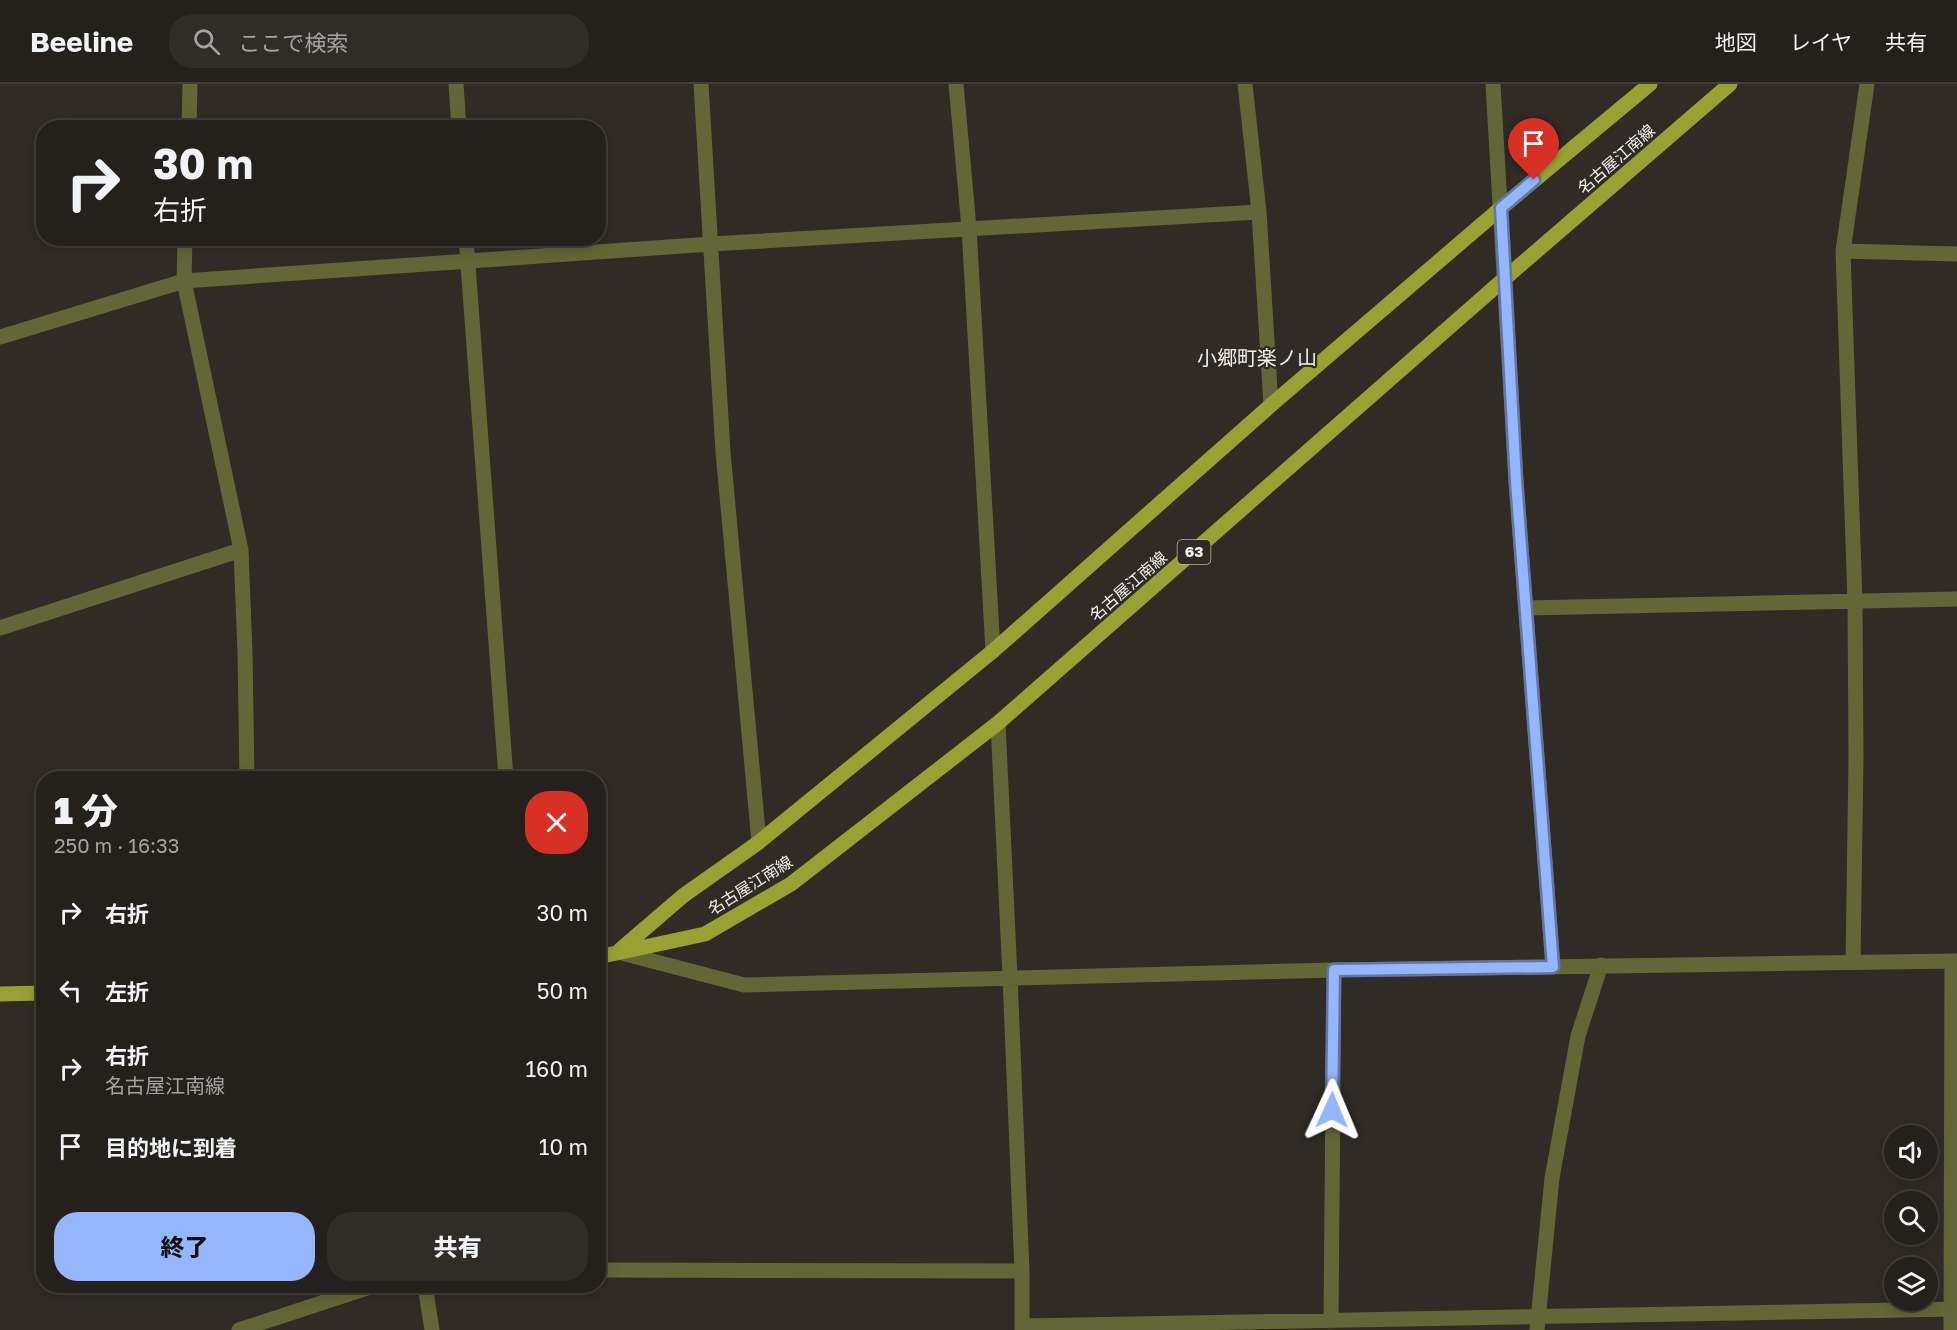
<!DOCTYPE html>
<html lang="ja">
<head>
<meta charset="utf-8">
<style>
	:root { --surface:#24201b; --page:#302d28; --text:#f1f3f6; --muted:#a3a3a3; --line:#413e3a; --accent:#95b6fd }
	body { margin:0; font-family:"Golos Text","Noto Sans JP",sans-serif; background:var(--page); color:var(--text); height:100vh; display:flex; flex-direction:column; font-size:22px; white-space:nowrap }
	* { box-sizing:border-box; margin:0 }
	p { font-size:20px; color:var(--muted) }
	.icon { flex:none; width:33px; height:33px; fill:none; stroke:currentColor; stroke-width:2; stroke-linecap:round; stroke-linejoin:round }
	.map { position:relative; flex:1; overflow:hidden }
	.sheet { position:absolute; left:36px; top:687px; width:570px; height:522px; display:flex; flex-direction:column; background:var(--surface); border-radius:24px; box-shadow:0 3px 15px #0003,0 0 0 2px var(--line) }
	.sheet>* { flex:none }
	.top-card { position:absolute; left:36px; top:36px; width:570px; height:126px; border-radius:24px; box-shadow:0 3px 15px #0003,0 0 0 2px var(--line); background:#24201b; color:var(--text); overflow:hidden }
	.controls { position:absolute; left:1884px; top:1041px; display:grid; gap:12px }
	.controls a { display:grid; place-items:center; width:54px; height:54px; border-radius:50%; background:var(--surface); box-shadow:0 3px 15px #0003,0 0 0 2px var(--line); font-size:30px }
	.pin { position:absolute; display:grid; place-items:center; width:51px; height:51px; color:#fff; margin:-62px -26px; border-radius:50% 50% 50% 0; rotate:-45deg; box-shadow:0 0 6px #0007 }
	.pin .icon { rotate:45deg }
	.me { position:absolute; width:66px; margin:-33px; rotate:1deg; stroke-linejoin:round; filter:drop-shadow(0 0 4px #0008) }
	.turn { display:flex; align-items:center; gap:21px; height:126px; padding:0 18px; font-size:27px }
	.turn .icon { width:78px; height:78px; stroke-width:2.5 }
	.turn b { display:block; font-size:42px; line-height:51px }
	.round { display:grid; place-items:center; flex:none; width:63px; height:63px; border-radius:24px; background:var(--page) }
	.head { display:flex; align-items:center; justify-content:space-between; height:102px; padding:0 18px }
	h1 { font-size:36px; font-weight:800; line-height:45px }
	.action { display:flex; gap:12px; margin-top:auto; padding:12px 18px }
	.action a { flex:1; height:69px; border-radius:24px; background:var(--accent); color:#111; font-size:24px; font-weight:800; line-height:69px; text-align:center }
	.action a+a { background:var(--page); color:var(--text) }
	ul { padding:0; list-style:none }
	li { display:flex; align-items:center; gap:18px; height:78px; padding:0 18px }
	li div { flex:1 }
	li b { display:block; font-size:22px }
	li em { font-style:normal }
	header { display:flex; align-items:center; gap:36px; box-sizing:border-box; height:84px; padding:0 30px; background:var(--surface); border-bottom:2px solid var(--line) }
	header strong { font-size:28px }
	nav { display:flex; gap:33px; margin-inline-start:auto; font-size:21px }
	.search { width:420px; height:54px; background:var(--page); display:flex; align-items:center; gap:15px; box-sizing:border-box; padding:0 21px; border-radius:24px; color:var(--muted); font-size:22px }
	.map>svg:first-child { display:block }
</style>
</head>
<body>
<header>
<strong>Beeline</strong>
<div class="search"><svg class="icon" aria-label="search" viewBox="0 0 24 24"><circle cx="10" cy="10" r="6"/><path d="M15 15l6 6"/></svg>ここで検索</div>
<nav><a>地図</a><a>レイヤ</a><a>共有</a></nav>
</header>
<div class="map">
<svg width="1957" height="1246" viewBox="0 0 1957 1246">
	<rect width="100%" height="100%" fill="#302b24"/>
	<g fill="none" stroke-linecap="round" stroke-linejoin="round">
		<path stroke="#636737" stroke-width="15" d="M456,0L459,44
			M701,0L723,368L759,758
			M956,0L969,144L993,567
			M1245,0L1259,128L1271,321
			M1493,0L1516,397L1553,883
			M189,44L190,0
			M185,154L184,197L241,466L245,569L247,694
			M466,154L506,694
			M1843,167L1957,170
			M0,253L184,197L711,160L1259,128
			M1526,524L1957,515
			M0,544L241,466
			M998,639L1010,893L1022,1187V1246
			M618,868L744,901L1334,886L1957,877
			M1853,878L1856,674L1855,517L1843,167L1867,0
			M598,1186L1022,1187
			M425,1202L432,1246
			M1331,1237L1334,886
			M1022,1242L1957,1225
			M239,1246L373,1202
			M1537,1246L1552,1094L1578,952L1601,881
			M1951,1246L1952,877"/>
		<path stroke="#9aa133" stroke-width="15" d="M620,866L684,811L759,758L993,567L1271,321L1501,124L1650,0
			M598,873L705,850L791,800L998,639L1503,196L1730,0
			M0,910L44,909"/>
	</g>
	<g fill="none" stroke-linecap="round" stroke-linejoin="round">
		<g stroke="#6176a4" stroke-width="15">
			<path id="route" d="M1332,1026L1334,886L1553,883L1516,397L1501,124L1534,96"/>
		</g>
		<use href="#route" stroke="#95b6fd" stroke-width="10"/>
	</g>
	<g text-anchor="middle" stroke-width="4.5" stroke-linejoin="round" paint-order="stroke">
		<rect fill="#302b24" stroke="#b9b6b0" stroke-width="1.5" x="1177.5" y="456" width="33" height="24" rx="4.5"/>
		<g font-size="15" font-weight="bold" fill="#f4f1ec">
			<text x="1194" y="473">63</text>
		</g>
		<g font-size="16" fill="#f4f1ec" stroke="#302b24">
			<text transform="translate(1616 75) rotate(-41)" y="6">名古屋江南線</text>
			<text transform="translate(1128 502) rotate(-41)" y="6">名古屋江南線</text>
			<text transform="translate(750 801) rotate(-32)" y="6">名古屋江南線</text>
		</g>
		<g font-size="20" fill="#f4f1ec" stroke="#302b24">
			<text x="1257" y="281">小郷町楽ノ山</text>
		</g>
	</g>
</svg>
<div class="controls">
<a><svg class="icon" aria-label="sound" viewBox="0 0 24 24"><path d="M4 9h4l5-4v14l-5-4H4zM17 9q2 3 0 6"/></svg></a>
<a><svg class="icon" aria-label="search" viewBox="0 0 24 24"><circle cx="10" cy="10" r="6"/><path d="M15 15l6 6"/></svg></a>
<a><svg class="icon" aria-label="layers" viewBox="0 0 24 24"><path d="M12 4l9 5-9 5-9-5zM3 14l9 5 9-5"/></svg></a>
</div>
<div class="pin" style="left:1534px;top:96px;background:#d93025"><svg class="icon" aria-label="arrive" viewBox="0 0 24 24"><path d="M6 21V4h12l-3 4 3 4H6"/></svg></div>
<svg class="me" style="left:1332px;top:1026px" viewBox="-20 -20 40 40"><path d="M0-17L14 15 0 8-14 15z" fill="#95b6fd" stroke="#fff" stroke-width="4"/></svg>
<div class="top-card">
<div class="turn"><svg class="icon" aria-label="right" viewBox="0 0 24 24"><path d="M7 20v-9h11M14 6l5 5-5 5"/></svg><div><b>30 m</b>右折</div></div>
</div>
<section class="sheet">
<div class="head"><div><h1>1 分</h1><p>250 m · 16:33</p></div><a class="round" style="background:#d93025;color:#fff"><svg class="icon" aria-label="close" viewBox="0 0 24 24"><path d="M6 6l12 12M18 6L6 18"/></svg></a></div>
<ul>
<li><svg class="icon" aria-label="right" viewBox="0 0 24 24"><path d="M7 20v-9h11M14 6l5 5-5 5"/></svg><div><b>右折</b></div><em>30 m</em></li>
<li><svg class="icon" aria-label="left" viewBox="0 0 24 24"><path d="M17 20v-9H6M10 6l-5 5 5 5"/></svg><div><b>左折</b></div><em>50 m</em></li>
<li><svg class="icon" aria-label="right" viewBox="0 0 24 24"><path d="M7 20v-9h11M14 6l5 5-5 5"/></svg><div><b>右折</b><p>名古屋江南線</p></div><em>160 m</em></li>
<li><svg class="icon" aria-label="arrive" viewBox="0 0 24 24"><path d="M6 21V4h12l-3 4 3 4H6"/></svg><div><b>目的地に到着</b></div><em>10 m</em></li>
</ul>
<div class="action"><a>終了</a><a>共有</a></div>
</section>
</div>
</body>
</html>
